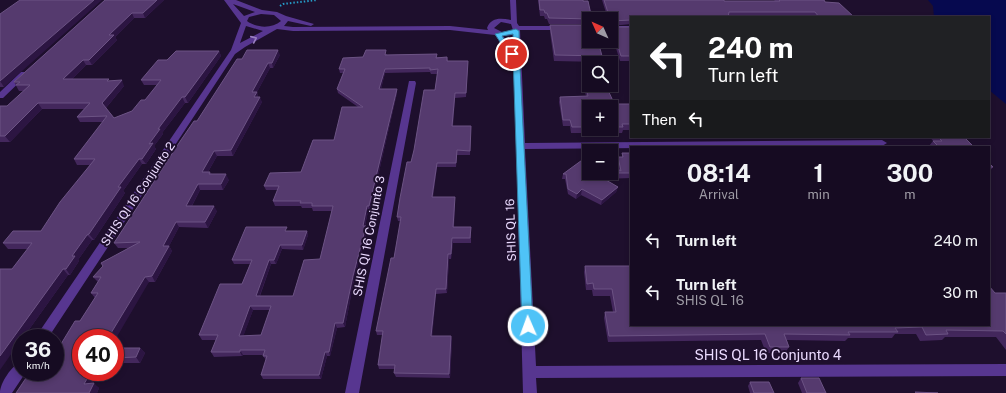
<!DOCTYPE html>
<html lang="en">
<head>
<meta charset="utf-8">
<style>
	:root { --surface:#160b22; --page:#1f142a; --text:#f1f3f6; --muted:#9e9ba5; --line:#352b40 }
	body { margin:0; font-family:"Public Sans",sans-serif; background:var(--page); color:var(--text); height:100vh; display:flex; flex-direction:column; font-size:15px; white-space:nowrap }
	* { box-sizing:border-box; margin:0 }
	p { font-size:13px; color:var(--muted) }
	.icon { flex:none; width:22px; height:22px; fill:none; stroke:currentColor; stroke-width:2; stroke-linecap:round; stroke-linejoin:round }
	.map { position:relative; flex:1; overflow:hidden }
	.details { position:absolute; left:630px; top:146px; width:360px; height:180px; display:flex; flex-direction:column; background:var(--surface); border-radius:0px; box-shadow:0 2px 6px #0003,0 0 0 1px var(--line) }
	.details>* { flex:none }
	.guide { position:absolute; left:630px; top:16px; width:360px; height:122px; border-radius:0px; box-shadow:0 2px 6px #0003,0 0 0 1px var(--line); background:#202124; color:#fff; overflow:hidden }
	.needle { width:26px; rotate:315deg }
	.tools { position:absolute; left:582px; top:12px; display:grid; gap:8px }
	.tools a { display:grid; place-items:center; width:36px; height:36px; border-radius:0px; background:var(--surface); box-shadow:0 2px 6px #0003,0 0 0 1px var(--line); font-size:20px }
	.speed { position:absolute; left:12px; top:329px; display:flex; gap:8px; font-size:20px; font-weight:700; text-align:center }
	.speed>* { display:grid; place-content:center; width:52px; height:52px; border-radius:50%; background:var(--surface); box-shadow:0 2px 6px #0003,0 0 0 1px var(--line); line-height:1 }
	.speed small { font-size:10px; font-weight:400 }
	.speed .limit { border:6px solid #d22; background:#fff; color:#111 }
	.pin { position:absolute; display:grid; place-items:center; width:34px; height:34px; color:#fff; margin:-17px; border:2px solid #fff; border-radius:50%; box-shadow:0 1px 4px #0007 }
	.me { position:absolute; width:44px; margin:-22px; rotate:358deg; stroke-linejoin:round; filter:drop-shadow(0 0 3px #0008) }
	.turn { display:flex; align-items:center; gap:14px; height:84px; padding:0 12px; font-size:18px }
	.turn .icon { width:52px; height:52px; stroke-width:2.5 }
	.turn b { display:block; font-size:28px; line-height:34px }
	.then { display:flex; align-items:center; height:38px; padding:0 12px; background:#0003; gap:8px; font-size:15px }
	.eta { display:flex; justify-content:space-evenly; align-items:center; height:68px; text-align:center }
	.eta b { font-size:24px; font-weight:700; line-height:28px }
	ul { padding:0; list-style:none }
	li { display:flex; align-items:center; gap:12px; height:52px; padding:0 12px }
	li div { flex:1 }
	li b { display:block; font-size:15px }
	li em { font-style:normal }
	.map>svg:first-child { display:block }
</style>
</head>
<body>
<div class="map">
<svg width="1006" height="393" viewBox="0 0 1006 393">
	<rect width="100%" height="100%" fill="#1e0f2d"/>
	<path fill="#06094f" d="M928,0H1006V104L989,90V17H934L933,6Z"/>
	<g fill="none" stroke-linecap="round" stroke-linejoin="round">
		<path stroke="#269dc9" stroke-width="2" stroke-dasharray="1.5 2" stroke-linecap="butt" d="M280,6L283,4L317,0"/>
		<path fill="#573690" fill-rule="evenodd" d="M224,0H236L262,10L277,12L286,16L314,24L311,26L288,21L284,26L293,27L450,26L488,30L487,28C491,17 501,18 511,20L510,0H516L517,23L519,26H589V30H520L525,143L882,140L887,143L882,146L525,149L536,366L1006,364V376L536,378L537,393H523L514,65L505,49L495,35L450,30L293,31L277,29L245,47L235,54L48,338H35L231,50L241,23ZM233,4L255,12L244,16ZM261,14L274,15L281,21C272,29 256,28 247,21L249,17ZM501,22L511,24L513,30L502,32L494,28ZM246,26L263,31L240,43ZM512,35H513V50L503,36Z
			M611,26H631V30H611Z
			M21,72H27L28,74L3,98H0V92Z
			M409,81H415L416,83L359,393H345Z
			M21,362V372H26L12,393H0C0,383 12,365 21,362Z"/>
	</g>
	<path fill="#43275c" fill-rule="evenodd" d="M105,0H164L145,18H134L115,37L117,40L92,65H86L72,79L110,81L124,86L106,108L114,118L132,111L145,100L157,85H144L141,80L167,60L219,51L221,56L188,103H185L162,133L163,134L154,146L156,149L146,164H142L123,191L125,193L94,240H92L78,260L79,261L70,275H68L23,338H21L12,269L28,249H8L3,243L41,231L90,165H77L74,159L103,122H80L77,117L84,109H42L10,142H0V106H7L24,91H19L14,82Z
		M538,0H583L592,19H589V24H549L547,19H545L544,16H540Z
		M602,0H724V1H775L774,0H824L825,2L854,17L728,16L631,17V24L611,26V19H608Z
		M0,14L4,87H0Z
		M550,25L602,56L601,62L554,61L550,32Z
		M612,27H631V61H620L611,32Z
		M387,54V55L437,54V57H447L448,61H468L466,97L455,98L453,126H471L470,155H457L456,167H437L433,197L455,202L454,227H471V243H453L451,259H449L447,293L436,294L432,336H451L452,341L450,378L396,377L394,373L395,369H379L378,365L383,335H377L376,331L394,258L401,221H398L397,217L411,162L435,90L437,74H431L430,72L385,73L381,89H397V93L370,211H368L365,226H366L367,231L354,280L345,327L337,328L330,356H327L321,379H263L261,375L266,360L263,356L264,355H243L242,356L214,357L211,352L216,340H202L199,335L242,284L250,264H234L232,260L288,231H307L308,235L303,250L282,249L276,264H271L260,296H293L320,259L332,211H313L312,208H302L301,206H275L273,201L278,190H266L264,186L301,172L334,140L358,107L338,93L337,89L343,73H340L339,69L363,57ZM253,310H270L261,335L243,336Z
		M280,55L273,68H270L257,92L258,97L262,102L233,156H217L208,172L212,174L229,180L223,190H200L192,206L217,211L208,228L179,227L169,246L172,251L155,282H149L81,338L92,383L99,388L97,393H16L61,344L80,321L95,298L91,293L98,282L93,277L130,248H118L114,243L197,121L242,59Z
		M585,84L600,88L617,104H631V130H623L622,133H610L609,129H611V107H589V127H584V133H571L570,126H563L559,102L560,97L586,96L584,89Z
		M930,137H964L974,147H930L929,146L933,141Z
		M622,153H631V178L604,179L618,187L616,192L601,205L581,195L576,199L568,194L565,179H562L563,174L618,169L617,163L618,157H622Z
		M989,163L993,167L989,172Z
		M585,266H631V325L995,293H1006V350L996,337H945L942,340L920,341L916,334H895L892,338H848L845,341L787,340L789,347L785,353H766L761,340L608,342L604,318L605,312H613L610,296H593L592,290H586L584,272Z
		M115,348H140L145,353L140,363H115Z
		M801,378L826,393H802L798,383Z
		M750,382L774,393H750L748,386Z"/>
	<path fill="#2c1542" d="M94,0H102L4,87L0,81Z
		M157,0H164L145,18L143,13Z
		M132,13L134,18L115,37L117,40L92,65L89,60L109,35Z
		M278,50L280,55L273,68L272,63Z
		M219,51L221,56L188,103L185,97Z
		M83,60L86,65L67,84L63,79Z
		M468,61V65L466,97V93Z
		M268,63L270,68L257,92L258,97L256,102L252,92Z
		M385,69V73L380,93L379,89Z
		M122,80L124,86L105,109L102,103Z
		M397,89V93L370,211L369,206Z
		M455,93V98L452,130V126Z
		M182,97L185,103L162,133L163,134L154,146L156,149L146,164L142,159L149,144L158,129Z
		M260,97L262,102L233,156L231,150Z
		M38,103L42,109L10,142L5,136Z
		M214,151L217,156L205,177L202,172Z
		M139,159L142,164L123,191L125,193L94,240L89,234L118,187Z
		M437,163V167L432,202V197Z
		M226,174L229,180L223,190L221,184Z
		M198,184L200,190L189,211L186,206Z
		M618,187L616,192L601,205L602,200Z
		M582,189L581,195L576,199L577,194Z
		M455,197V202L453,232V227Z
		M214,206L217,211L208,228L205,222Z
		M367,206L368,211L364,231L363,226Z
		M176,222L179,227L169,246L172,251L155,282L152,276L163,246Z
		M366,226L367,231L354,280L345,327L343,323L353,276Z
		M307,231L308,235L303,250L302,245Z
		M87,235L92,240L78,260L79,261L70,275L66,269L72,256Z
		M452,238L453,243L451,259V254Z
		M280,245L282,249L276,264L274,260Z
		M448,254L449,259L447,293L446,289Z
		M269,260L271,264L258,300L256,296Z
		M63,269L68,275L23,338H21V340L0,370V356Z
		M145,277L149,282L115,340V338H108Z
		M436,289V294L432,341L431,336Z
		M250,306L253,310L242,340L239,336Z
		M335,323L337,328L330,356L329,352Z
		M451,336L452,341L450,378L449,374Z
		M140,348L145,353L140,363L136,357Z
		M240,350L243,355L242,356L240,352Z
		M325,352L327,356L321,379L319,375Z
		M91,372H99L89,389L84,384Z
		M94,383L99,388L97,393H89Z"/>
	<path fill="#553a6e" stroke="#6c5384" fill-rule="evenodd" d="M20,0H94L0,81V14Z
		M105,0H157L143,13H132L109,35H114L89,60H83L63,79H109L107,81L122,80L102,103L114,118L132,111L141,100H145L161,80H141L158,60H167L176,51H219L185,97H182L158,129H160L149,144L153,143L142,159H139L118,187H121L89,234L87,235L72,256H75L66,269H63L0,356V269H12L32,243H3L13,231H41L60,202L95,159H74L107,116L77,117L90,103H38L5,136H0V106H7L30,85H16L20,82H14Z
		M539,0H583V1H588L592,19L549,18L547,13H545L544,10H540Z
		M604,0H724V1H780L779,0H824L825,2L839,3L854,17H819L815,12H729L728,17H631V20L611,21V19H610Z
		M550,25H589V41H598L602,56L555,55Z
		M612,27H631V56H621Z
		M247,50H278L272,63H268L252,92H257L254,97H260L231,150L214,151L202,172H210L209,174H226L221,184H198L186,206H214L205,222H176L163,246H169L152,276L145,277L108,338H81V372H91L84,384L94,383L89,393H16L30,372H55V344H61L75,321H80L98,293H91L101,277H93L103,266L101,263L140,242L114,243L181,140L194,121H197L237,59H242Z
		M366,50H386L385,55L437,54L436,58L447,57V61H468L466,93H455L452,126H471L470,151L457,150L456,163H437L432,197H455L453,227H471L470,238H452L451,254H448L446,289H436L431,336H451L449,374L394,373L395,365H378L383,331H376L391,258H394L401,217H397L400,198L407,162H411L414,150L424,90H435L438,69L430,70V68L385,69L379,89H397L369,206H367L363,226H366L353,276L343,323H335L329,352H325L319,375H261L267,356H263L265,350H240V352H211L218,335H199L220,284H242L252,260H232L246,227H287L285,231H307L302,245H280L274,260H269L256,296H293L304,260L320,259L333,206H312V203H300L301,201H273L279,186H264L270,173L301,172L313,140H334L342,107H363L337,89L345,69H339L343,58L363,57ZM250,306H271L261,335L239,336Z
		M585,84H589V85H599L600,88H607L613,101H616L617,104H631V124H622L623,127H611V107H589V122H583L584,127H572L570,120H563L560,97L588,96Z
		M938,137H964L974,147H939L933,141H942Z
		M622,153H631V173H594L618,187L602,200L582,189L577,194L568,189L566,174H563L589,155V173H611V165L621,171L618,157H623Z
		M989,163L993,167H989Z
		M585,266H631V325H989V286L995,293H1006V334L1003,331L946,330L948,334L926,335L922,327L895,328L898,332H848L850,335L784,334L789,347H770L765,334L609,336L605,312H616L612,289H594L593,283L587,284Z
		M115,348H140L136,357L115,358Z
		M801,378H819L826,393H807Z
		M750,382H769L774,393H754Z
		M915,392L938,393H916Z"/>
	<defs><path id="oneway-chevron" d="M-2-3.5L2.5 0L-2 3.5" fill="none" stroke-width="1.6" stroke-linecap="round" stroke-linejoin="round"/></defs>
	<use stroke="#9a80c2" href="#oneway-chevron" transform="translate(254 39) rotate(-24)"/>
	<path fill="#4fc3f7" stroke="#337fa1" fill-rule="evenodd" d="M516,29L519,31L520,67L533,326L532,330L528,331L524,330L522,326L513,56H509L495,34ZM513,34V52L502,36Z"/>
	<g text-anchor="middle" stroke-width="4" stroke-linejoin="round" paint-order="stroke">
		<g font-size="12" fill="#ebdbff" stroke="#1e0f2d">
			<text transform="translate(138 194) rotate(-56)" y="4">SHIS QI 16 Conjunto 2</text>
			<text transform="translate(511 230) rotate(-92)" y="4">SHIS QL 16</text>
			<text transform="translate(369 236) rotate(-79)" y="4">SHIS QI 16 Conjunto 3</text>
		</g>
		<g font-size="14" fill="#ebdbff" stroke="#1e0f2d">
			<text x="768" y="360">SHIS QL 16 Conjunto 4</text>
		</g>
	</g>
</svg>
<div class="tools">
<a><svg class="needle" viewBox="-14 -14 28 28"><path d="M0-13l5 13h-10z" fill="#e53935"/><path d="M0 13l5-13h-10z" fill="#9e9ba5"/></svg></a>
<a><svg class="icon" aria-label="search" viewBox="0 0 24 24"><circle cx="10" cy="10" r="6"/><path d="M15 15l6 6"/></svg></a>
<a>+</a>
<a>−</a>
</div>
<div class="speed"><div>36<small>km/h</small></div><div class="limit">40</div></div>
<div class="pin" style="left:512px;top:54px;background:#d93025"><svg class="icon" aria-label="arrive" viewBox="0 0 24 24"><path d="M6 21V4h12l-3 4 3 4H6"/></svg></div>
<svg class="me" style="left:528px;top:326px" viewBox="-20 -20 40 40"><circle r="17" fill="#4fc3f7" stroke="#fff" stroke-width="3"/><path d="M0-11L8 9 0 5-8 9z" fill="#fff"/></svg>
<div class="guide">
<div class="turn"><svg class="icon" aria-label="left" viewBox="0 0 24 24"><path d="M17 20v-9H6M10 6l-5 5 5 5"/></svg><div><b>240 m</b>Turn left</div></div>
<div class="then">Then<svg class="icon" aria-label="left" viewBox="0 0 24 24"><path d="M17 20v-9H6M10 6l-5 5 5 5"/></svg></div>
</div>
<section class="details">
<div class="eta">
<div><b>08:14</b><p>Arrival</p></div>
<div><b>1</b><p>min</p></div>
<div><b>300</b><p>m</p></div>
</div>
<ul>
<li><svg class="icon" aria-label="left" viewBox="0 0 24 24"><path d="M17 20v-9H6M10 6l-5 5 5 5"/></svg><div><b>Turn left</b></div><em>240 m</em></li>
<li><svg class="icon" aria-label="left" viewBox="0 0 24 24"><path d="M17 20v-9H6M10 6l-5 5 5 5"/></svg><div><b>Turn left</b><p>SHIS QL 16</p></div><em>30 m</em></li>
</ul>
</section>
</div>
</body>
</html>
